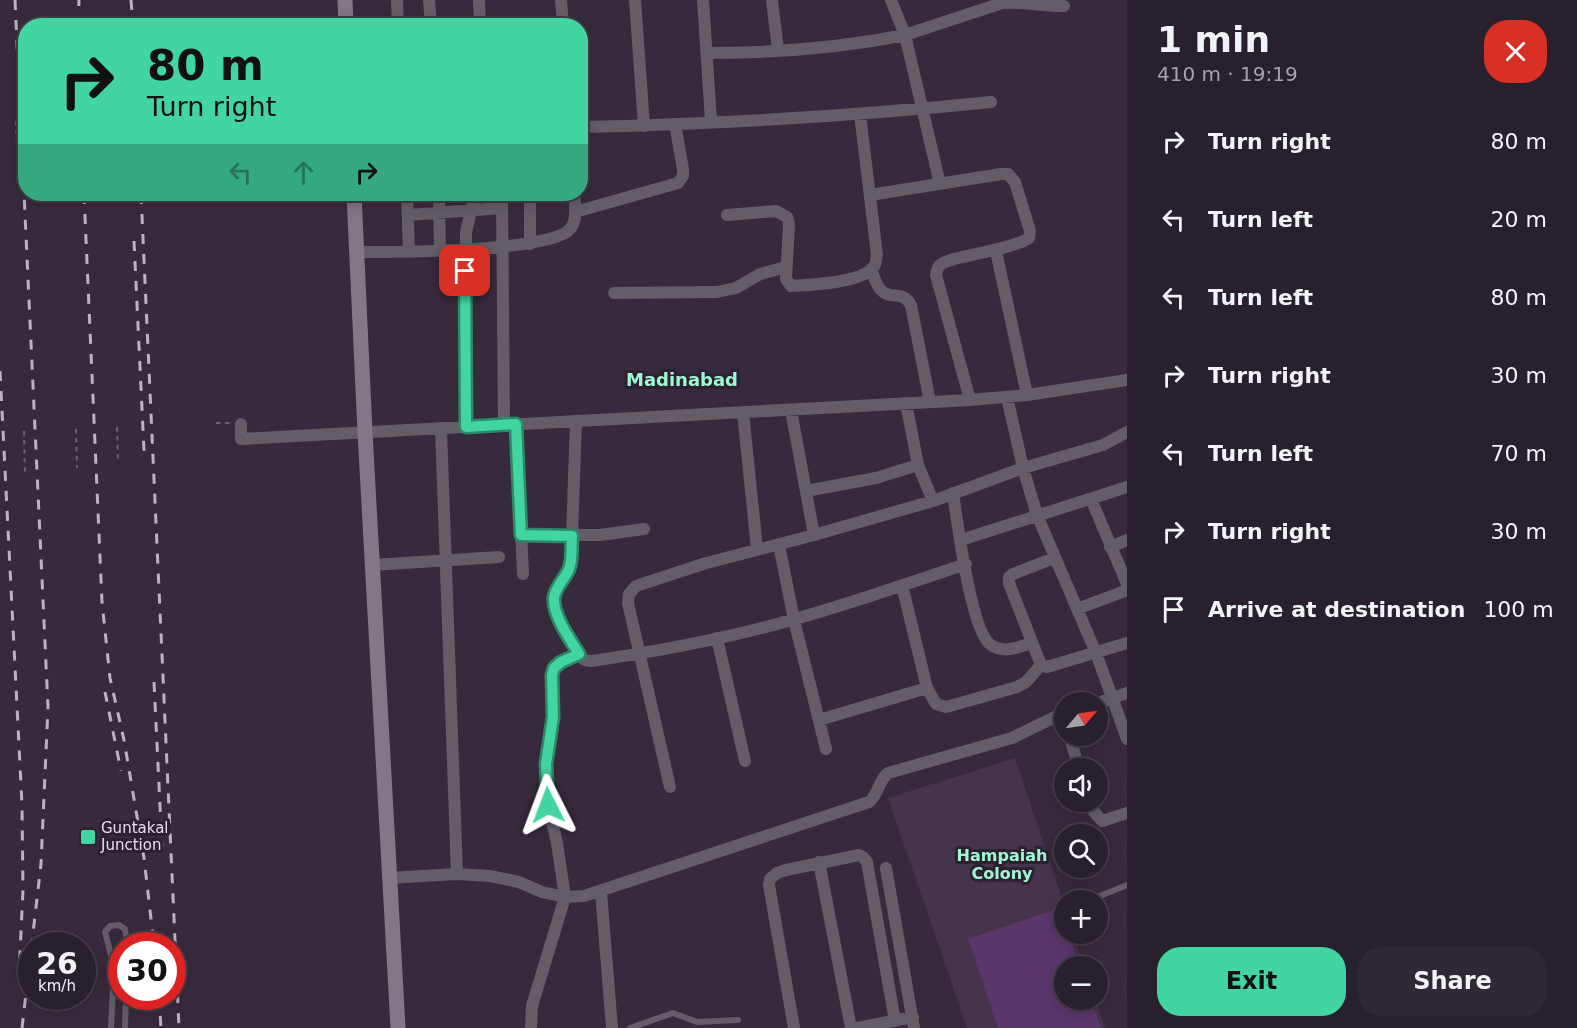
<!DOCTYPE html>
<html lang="en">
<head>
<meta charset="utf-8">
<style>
	:root { --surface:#29202d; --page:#312835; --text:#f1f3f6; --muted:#a5a3aa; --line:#453e49; --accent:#42d4a1 }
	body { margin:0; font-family:"DejaVu Sans",sans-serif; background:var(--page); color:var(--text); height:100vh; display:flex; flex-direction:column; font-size:22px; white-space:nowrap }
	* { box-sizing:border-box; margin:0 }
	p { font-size:20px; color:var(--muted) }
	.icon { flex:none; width:33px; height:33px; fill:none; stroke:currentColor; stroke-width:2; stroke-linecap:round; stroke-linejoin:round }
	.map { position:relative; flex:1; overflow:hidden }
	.details { display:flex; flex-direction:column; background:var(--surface); width:450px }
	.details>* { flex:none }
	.top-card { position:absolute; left:18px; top:18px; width:570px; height:183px; border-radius:24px; box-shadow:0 3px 15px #0003,0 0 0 2px var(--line); background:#42d4a1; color:#111; overflow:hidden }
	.needle { width:39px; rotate:61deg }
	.controls { position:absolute; left:1054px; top:692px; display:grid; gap:12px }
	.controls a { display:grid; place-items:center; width:54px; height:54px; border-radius:50%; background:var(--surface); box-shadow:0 3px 15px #0003,0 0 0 2px var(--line); font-size:30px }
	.speed { position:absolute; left:18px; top:932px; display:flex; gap:12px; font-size:30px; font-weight:700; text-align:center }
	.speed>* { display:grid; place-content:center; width:78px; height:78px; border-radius:50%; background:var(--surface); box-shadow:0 3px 15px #0003,0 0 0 2px var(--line); line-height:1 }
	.speed small { font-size:15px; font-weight:400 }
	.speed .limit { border:9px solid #d22; background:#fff; color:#111 }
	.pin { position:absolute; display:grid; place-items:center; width:51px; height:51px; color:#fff; margin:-26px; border-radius:12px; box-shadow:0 3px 9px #0006 }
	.me { position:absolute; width:66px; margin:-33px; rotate:357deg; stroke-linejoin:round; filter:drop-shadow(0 0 4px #0008) }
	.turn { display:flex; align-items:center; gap:21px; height:126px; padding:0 30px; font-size:27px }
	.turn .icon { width:78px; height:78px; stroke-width:2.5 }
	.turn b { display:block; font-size:42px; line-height:51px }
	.lanes { display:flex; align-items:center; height:57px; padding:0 30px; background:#0003; justify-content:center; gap:30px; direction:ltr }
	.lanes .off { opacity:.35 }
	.round { display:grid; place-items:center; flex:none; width:63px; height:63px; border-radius:24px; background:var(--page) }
	.head { display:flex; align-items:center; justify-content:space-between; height:102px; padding:0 30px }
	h1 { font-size:36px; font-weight:800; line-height:45px }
	.button { display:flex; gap:12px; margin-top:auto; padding:12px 30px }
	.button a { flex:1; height:69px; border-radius:24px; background:var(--accent); color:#111; font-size:24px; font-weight:800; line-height:69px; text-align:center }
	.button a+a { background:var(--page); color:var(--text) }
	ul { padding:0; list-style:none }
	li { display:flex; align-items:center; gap:18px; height:78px; padding:0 30px }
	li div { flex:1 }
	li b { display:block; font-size:22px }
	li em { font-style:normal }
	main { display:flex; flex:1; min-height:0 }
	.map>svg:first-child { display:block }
</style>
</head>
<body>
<main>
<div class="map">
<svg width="1127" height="1028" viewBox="0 0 1127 1028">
	<rect width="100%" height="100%" fill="#372a3c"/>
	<path fill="#45344c" d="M1015,758L1065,907V933H1073L1084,966H1065V999H1095L1105,1028H967L888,798Z"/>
	<path fill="#5b366b" d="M1060,908L1065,923V933H1068L1080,966H1065V999H1091L1101,1028H998L968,939Z"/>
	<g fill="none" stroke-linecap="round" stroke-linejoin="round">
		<path stroke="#6c6070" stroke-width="2" stroke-dasharray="4.5 4.5" stroke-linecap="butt" d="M16,121L17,149
			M216,423H232
			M117,427L118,463
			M76,429L77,468
			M24,431L25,476"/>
		<path stroke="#645d67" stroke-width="6" d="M1090,900L1127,885
			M111,1028L114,967L105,932L110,926L119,925L125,929L127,945
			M125,1028L126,996
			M630,1028L673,1013L697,1022L738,1020"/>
		<path stroke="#645d67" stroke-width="12" d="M397,0L398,26
			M429,0L431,26
			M479,0L480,26
			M561,0L563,26
			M635,0L644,126
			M703,0L711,121
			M772,0L778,50
			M891,0L905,35L1002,3C1023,1 1043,7 1064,6
			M707,53C773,53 840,48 905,35L940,184
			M580,127C717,124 855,116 991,102
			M407,194L409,252
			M439,194L440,251
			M502,194L504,425
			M530,194V244
			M870,195L1001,174H1008L1015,182L1030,231L1029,238C1010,251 946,256 939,266C938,266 936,274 936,275L970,400
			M575,212L678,183L683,176V169L675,124
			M408,215L502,208
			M727,215L776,211L787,217L789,224L786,279L791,286C810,285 865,283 875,265C876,263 876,258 877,255L860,114
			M996,251L1027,395
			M357,252C391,252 552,252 570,229C578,220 575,204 574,194
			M871,269C874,276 876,286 882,291C891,300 903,290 911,305L930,402
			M614,293L717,292L736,288L760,274L786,267
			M1007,397L1023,468L1037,515L1096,653L1127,739
			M906,403L918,465L933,501
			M791,410L814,535
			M743,412L757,549
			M576,421L571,565C566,576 554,587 554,599C554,610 574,653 583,659C586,661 588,661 592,661C660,651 729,638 795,619C852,603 909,583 966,564
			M241,424V439L970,400L1027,395L1127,380
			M516,424L523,574
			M466,427V232L475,194
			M441,429L457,874
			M806,491L876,478L918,465
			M953,493C957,520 971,632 991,645C1004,654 1018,647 1032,643
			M1091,499L1127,584
			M521,535H600L644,529
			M961,540L1127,487
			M779,545L794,620L826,749
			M1110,547L1127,540
			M1054,558L1013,574L1009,577V583L1041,665L1047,667L1127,643
			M372,565L499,557
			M902,585L927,688L936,704L946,707L1017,687L1026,682L1041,665
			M1077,609L1127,590
			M717,638L745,761
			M1098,703L1127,693
			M819,720L927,688
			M1069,735L1079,768
			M670,787L628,603L629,594L636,586L703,564L814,535L933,501L1023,468L1103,445L1127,432
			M1090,801L1094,812L1102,821L1127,813
			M819,862L851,1028
			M886,868L914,1028
			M389,878L457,874L490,876L519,882L542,892L565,897L584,896L869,802C879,794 878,781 888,773L1012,738L1065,712
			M601,892L612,1028
			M531,1028L532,1006L565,897L557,843L548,805L546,784V764L553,717L552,675L554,668L561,662L579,654
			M794,1028L769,885L770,879L777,873L786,870L859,855L863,857L867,862L895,1021
			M857,1028L913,1017"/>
		<path stroke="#817785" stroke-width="15" d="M345,0L346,26
			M354,194L365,432L398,1028"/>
		<path stroke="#bcb2c0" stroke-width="3" stroke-dasharray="10 10" stroke-linecap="butt" d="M15,0L48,707L41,864L22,1028
			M131,0L133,26
			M78,26L79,0
			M84,194L102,602L110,678L124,740L144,858L154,945
			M141,194L179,1028
			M134,241L144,451
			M0,371L22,805L23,890L19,974
			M154,682L162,847
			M105,692L121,771
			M159,996L161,1028"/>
	</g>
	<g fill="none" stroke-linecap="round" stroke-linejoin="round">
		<g stroke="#2b8a69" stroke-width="15">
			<path id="route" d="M465,271L466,427L516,424L521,535L572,536C571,546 573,559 569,569C565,579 555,587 554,598C553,616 570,639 579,654L561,662L554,668L552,675L553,717L546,764L548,805"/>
		</g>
		<use href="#route" stroke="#42d4a1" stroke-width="10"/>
	</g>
	<rect fill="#42d4a1" stroke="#2c2032" stroke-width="2" x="80" y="829" width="16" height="16" rx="3"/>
	<g text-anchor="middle" stroke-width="6" stroke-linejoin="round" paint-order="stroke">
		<g font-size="15" fill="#e6deea" stroke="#2c2032" text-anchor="start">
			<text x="101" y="833">Guntakal<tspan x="101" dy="17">Junction</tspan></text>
		</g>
		<g font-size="16" font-weight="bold" fill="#9ff7d1" stroke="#2c2032">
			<text x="1002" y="861">Hampaiah<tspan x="1002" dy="18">Colony</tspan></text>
		</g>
		<g font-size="18" font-weight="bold" fill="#9ff7d1" stroke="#2c2032">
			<text x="682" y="386">Madinabad</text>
		</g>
	</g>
</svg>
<div class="controls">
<a><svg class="needle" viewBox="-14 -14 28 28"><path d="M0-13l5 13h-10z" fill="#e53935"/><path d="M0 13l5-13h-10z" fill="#a5a3aa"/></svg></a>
<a><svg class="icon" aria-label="sound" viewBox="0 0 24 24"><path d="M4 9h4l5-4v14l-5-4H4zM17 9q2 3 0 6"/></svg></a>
<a><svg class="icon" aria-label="search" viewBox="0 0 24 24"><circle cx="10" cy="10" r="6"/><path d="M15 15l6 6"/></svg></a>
<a>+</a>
<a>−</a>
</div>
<div class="speed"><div>26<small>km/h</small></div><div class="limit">30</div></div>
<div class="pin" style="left:465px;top:271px;background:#d93025"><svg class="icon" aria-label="arrive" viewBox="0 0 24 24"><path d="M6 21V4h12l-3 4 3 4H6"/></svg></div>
<svg class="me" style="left:548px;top:805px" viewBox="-20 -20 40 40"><path d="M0-17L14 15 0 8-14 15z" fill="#42d4a1" stroke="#fff" stroke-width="4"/></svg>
<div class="top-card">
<div class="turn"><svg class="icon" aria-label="right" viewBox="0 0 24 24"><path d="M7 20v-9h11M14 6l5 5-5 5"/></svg><div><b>80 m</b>Turn right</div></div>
<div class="lanes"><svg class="icon off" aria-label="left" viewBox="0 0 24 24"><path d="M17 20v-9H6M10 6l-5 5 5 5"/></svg><svg class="icon off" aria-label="ahead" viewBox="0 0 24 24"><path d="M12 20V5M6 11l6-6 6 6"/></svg><svg class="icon" aria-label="right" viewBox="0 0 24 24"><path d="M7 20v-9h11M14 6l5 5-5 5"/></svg></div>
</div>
</div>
<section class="details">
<div class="head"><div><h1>1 min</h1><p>410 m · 19:19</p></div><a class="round" style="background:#d93025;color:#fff"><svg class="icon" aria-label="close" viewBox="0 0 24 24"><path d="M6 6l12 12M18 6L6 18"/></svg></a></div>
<ul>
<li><svg class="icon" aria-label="right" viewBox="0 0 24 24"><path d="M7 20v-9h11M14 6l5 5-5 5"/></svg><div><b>Turn right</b></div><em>80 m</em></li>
<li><svg class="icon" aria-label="left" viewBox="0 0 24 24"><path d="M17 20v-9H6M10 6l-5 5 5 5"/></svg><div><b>Turn left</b></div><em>20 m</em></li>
<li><svg class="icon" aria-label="left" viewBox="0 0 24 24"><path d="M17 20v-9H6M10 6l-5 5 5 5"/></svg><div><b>Turn left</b></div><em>80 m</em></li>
<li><svg class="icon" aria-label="right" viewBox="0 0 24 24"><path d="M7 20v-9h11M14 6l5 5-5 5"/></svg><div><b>Turn right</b></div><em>30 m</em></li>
<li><svg class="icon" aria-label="left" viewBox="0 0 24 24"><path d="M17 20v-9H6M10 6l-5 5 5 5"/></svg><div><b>Turn left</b></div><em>70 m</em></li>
<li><svg class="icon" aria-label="right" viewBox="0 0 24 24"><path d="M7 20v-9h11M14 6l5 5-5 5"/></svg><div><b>Turn right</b></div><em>30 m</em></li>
<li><svg class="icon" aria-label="arrive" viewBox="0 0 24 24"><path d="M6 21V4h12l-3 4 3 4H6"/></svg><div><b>Arrive at destination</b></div><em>100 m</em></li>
</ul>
<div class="button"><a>Exit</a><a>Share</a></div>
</section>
</main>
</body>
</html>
